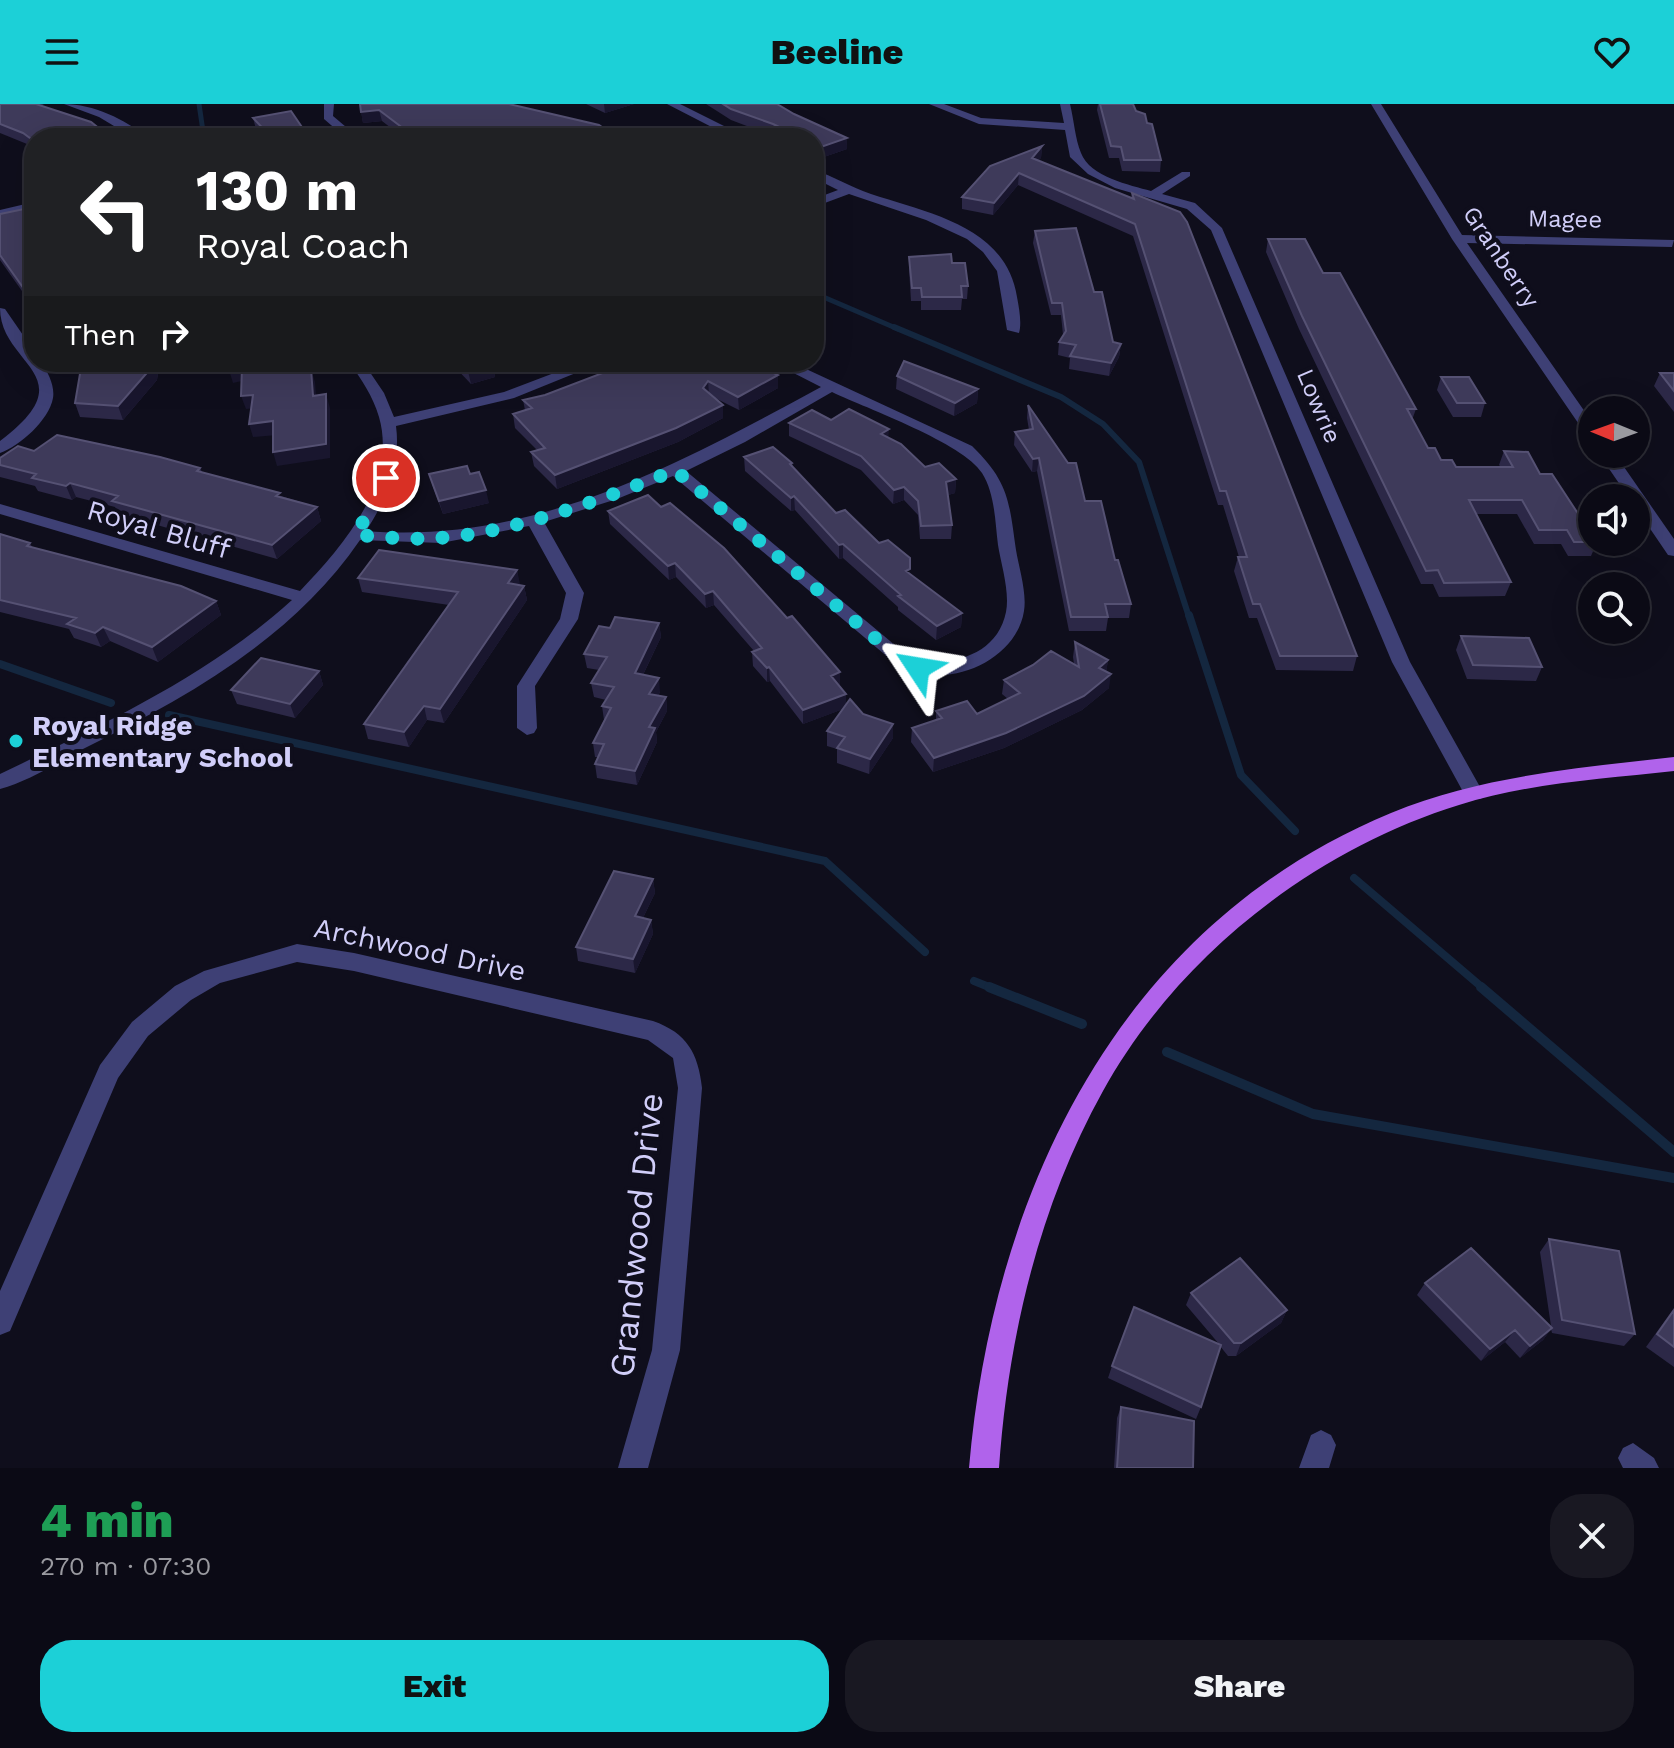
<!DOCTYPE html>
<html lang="en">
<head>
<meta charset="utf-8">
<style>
	:root { --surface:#0b0a15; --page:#191822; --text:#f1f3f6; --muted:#9a9aa0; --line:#2b2b34; --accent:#1cd0d7 }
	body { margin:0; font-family:"Work Sans",sans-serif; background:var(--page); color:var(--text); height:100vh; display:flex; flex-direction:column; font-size:30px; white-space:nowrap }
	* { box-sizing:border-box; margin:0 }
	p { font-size:26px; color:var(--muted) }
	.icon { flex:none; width:44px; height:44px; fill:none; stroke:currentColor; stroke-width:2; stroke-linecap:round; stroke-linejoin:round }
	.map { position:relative; height:1364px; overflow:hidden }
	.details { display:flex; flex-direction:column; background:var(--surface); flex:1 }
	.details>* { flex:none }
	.hud { position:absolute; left:24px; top:24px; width:800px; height:244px; border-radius:32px; box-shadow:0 8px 32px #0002,0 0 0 2px var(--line); background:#202124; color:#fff; overflow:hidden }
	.needle { width:52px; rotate:271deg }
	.fabs { position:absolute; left:1578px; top:292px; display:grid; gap:16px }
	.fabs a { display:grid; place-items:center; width:72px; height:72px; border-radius:50%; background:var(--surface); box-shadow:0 8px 32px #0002,0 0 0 2px var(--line); font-size:40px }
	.pin { position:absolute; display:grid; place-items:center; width:68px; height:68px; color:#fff; margin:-34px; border:4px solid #fff; border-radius:50%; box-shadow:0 2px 8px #0007 }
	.me { position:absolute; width:88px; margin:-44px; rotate:303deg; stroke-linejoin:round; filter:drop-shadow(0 0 6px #0008) }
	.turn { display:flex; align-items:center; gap:28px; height:168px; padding:0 40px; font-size:36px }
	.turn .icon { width:104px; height:104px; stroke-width:2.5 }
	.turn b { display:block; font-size:56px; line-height:68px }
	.then { display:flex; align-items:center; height:76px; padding:0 40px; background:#0003; gap:16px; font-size:30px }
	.round { display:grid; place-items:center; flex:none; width:84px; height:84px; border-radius:32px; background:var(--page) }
	.summary { display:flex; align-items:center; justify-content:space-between; height:136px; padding:0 40px }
	h1 { font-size:48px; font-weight:800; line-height:60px; color:#1e9e55 }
	.primary-button { display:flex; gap:16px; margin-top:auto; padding:16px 40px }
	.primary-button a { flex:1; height:92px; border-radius:32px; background:var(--accent); color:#111; font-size:32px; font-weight:800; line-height:92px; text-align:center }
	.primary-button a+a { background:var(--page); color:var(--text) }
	header { display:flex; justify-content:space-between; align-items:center; height:104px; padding:0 40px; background:var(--accent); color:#111; font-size:36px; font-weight:800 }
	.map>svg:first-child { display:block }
</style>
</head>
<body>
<header><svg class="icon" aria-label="menu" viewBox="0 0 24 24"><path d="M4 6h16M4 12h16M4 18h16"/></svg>Beeline<svg class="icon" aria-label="heart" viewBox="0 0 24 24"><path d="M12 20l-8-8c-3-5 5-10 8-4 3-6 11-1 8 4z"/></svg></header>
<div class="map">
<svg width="1674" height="1364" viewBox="0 0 1674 1364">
	<rect width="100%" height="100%" fill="#0f0e1c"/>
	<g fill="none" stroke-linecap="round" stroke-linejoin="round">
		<path stroke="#14273f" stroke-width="5" d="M199,0L204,34
			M814,189L898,225"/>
		<path stroke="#14273f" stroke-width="6" d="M894,223L1061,293L1103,320L1139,358L1189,513"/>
		<path stroke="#14273f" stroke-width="8" d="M1189,511L1241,671L1295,727
			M0,560L111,599
			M169,611L825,757L925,848
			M1354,774L1484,885
			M974,877L994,885"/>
		<path stroke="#14273f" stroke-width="10" d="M989,883L1082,920
			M1481,883L1674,1048
			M1167,948L1313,1010L1674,1074"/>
		<path fill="#3e4075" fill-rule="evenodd" d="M64,0C93,0 125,15 148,34H134L99,13Z
			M324,0H334L333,12L359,34H346L324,15Z
			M667,0H680L748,34H733Z
			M929,0H944L981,14L1064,19L1060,0H1070C1074,16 1075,35 1081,49C1090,73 1130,81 1151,87L1182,68H1190V72L1162,90L1195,99L1222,124L1410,558L1484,690L1481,695H1467L1392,558L1211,126L1187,105L1115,84L1088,70L1070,53L1065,26L979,20Z
			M1371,0H1381L1462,131L1674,136L1672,143L1467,139L1592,318V334L1587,332L1452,135Z
			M814,66C833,72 851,83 871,90C928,109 1006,122 1017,193C1019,204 1022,219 1019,229L1007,226L997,167L983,148L967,135L926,116L849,90L814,103V95L838,86L814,74Z
			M34,98V106L0,114V106Z
			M0,204L5,205L34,247V258H41C48,268 55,282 53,294C49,316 20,342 0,349V337C88,271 0,262 0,204Z
			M349,258H363L384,289L394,313L504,288L583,258H603L514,294L396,322C401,360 387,395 366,427C532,441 679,360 821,283L772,258H791L972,342C1009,378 1009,397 1016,446C1019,464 1027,489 1024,507C1018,546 975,572 937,571C923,570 909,565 896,560L673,372L617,395L544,418L584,489L578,515L535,582L537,624L534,629L527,631L517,624V582L560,515L566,489L529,422L441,439L360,436C293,534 188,593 83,645C57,659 29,677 0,685V670C102,621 207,573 292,496L0,410V400L300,487C342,443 398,379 379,313C373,292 361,275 349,258ZM832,288C868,305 963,339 982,369C995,390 995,417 998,441C1001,460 1010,488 1006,508C997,553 947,565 908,552L686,367L745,338Z
			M1599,350H1615L1674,435V452L1668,451L1636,404V394H1629Z
			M297,840L354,849L653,917C687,929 698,949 702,984L680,1246L648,1364H618L652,1246L678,984L673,954L648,936L354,867L297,858L220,879L191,896L148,932L118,974L10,1227L0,1231V1187L100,961L132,918L175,882L204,867Z
			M1321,1326L1331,1331L1336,1341L1329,1364H1299L1311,1331Z
			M1633,1339L1654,1354L1659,1364H1623L1618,1354L1623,1344Z"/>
		<path fill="#b063eb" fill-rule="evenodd" d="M1674,653V667C1602,675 1528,679 1459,701C1313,746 1177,853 1103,987C1039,1102 1008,1234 999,1364H969C993,1086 1120,821 1391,709C1481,672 1578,664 1674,653Z"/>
	</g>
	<path fill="#2c2847" d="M0,0H44L41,2L34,34V45L27,40L0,29Z
		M360,0L617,34H404L382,17L363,19Z
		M586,0H634L605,9Z
		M706,0H777L847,45L821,54L814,51V34H779L731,16Z
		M1098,0H1133L1136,7L1147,19L1161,56L1160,68L1122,67L1119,54H1109L1097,6Z
		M253,14L308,32L318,34H264L256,25Z
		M1042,42L1041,54L1038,56L1131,94L1132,89L1357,552L1353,567L1276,566L1257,514H1249L1234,467L1238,453H1239L1223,401H1218L1133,132L1018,81L993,111L962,105V93Z
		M34,103V204L0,156V110Z
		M1035,127L1094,188L1113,238L1121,240L1119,253L1109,272L1069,265L1070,254L1058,251L1059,238L1063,231L1061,211H1051L1033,139Z
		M1268,135L1323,169L1416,305L1412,316L1428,344L1441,356L1456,363H1501L1499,361L1504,347L1540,370L1597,438L1591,452H1568L1561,440H1534L1517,410H1476L1511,478L1505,492L1439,493L1433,480H1421L1299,225L1266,148Z
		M909,153L952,159L968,182L967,195H962L961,206H921V197H911L909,165Z
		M450,258H498L494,267L495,273L471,280Z
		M627,258L778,271V284L739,306L711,292L723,301V314L678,338L557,385L534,362L531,348L537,346L515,324L513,310L525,306L523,296L545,291L627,260Z
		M158,269L157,276L123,316L80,313L75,299Z
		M1660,269H1674V308L1654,282Z
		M897,272L978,285L977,299L954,312L896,285Z
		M1441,273L1485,299L1481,313H1453L1437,286Z
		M1028,301L1085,397L1115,456L1131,500L1129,514H1108L1106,527H1069L1037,367L1032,368L1014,341L1015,328L1029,326L1027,314Z
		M831,316L888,333L925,363L956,375L955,389L948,391L952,421L951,435H920L918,411L904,396L893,400L861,366L789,332V319Z
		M34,347L200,364L202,368L317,403L321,417L277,455L118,410L115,403L76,393L72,396L38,387L35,382L0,373V354Z
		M744,353L792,359L793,363L836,409L909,469L962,509L961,523L936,536L898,506V503L843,454L839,455L795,406L791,407L745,367Z
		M429,370H470L489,399L443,410L433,383Z
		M608,407L840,582L846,590V601L863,610L893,620V634L869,670L837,659V645L827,642V627L843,605L803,620L770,577L767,578L753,562L752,548L754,547L714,501L706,504L676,473L669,476L610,420Z
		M0,430L30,439L32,443L216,497L221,511L158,558L110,537L101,543L74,534L69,525L0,508Z
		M517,466L519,481L524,482L527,496L444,619L427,616L409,643L368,635L364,620L449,501L362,488L358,474Z
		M659,519L661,533L643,571L660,588L658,592L666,593L667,607L656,628L657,638L637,681L597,674L595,660L598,653H595L593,639L604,616L602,602L606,596L594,593L591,579L599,566L587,564L584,550L610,524Z
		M1461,532L1542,563L1536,577L1467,575L1456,546Z
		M1075,538L1108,556L1106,568L1109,584L1082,606L1004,644L933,668L911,638L912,624L936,616V607L977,610L1008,595L1002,590L1004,576L1074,560L1073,553Z
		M319,567L323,581L295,614L237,600L231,586Z
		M653,775L655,789L643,814L651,816L653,830L635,869L578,857L576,843Z
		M1549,1135L1635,1230L1624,1242L1552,1229L1551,1225L1543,1236L1520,1254L1505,1238L1481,1257L1417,1191L1425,1179L1551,1222L1540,1148Z
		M1191,1189L1287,1206L1281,1219L1236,1252H1228L1220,1242L1201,1303L1196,1315L1108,1274L1112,1262L1219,1240L1186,1201Z
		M1674,1204V1263L1646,1243Z
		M1121,1303L1193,1364H1114L1117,1314Z"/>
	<path fill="#19162e" d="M604,0H634L605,9Z
		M379,6L382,17L363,19L361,8Z
		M488,26L490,34H464Z
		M847,34V45L821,54V43Z
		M1042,42L1041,54L1031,65L1032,54Z
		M1019,69L1018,81L993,111L994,99Z
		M1121,240L1119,253L1109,272L1111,259Z
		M153,258L158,269L157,276L123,316L118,302Z
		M490,258H498L494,267L495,273L471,280L468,267Z
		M242,263L246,276L233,279L229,266Z
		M311,265L315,278L317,305L313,292Z
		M778,271V284L739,306L738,293Z
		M708,277L709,290L703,284Z
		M978,285L977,299L954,312L955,299Z
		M326,290L330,304V354L277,362L273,348Z
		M253,291L257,304L246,305L241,292Z
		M723,301V314L678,338L557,385L555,371Z
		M273,317L277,331L253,333L249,320Z
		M889,325L888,338L881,330Z
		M1039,354L1037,367L1032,368L1033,355Z
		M956,375L955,389L945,392L946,378Z
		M70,379L76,393L72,396L66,382Z
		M904,383V396L893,400L894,386Z
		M486,386L489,399L443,410L439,397Z
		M794,392L795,406L791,407V394Z
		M317,403L321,417L277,455L272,441Z
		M843,440V454L839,455V441Z
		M675,459L676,473L669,476L668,462Z
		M517,466L520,480L510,493L508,479Z
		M524,482L527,496L444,619L440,605Z
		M713,487L714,501L706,504L705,490Z
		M216,497L221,511L158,558L152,543Z
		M962,509L961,523L936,536L937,522Z
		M659,519L661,533L637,583L635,569Z
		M103,523L110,537L101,543L95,529Z
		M1108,556L1106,570L1099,564Z
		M769,563L770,577L767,578V564Z
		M319,567L323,581L295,614L290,600Z
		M840,568V582L831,572Z
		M1111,570L1109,584L1082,606L1004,644L933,668L934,654Z
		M659,574L660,588L651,604L649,590Z
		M846,590V604L803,620V606Z
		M666,593L667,607L656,628L657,638L637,681L635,667L649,623Z
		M424,602L427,616L409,643L404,628Z
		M893,620V634L869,670L870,655Z
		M653,775L655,789L637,826L635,812Z
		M651,816L653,830L635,869L633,855Z
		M1287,1206L1281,1219L1236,1252L1241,1239Z
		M1552,1224L1543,1236L1520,1254L1530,1242Z
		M1515,1226L1505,1238L1481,1257L1490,1245Z"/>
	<path fill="#3e3a5a" stroke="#555173" stroke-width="2" d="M0,0H36L91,18L101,26L107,34H34V37L23,29L0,20Z
		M360,0H509L599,21L617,34H486L488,26L464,34H416L379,6L361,8Z
		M723,0H777L794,10L847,34L821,43L814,40V34H802L773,20L731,5Z
		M1100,0H1133L1136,7L1145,10L1147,19L1152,20L1161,56H1124L1121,43L1111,42Z
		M291,7L308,32L315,31L318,34H272L253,14Z
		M1042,42L1032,54L1134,95L1132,89L1180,108L1187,118L1357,552H1280L1260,500H1253L1238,453H1247L1226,387H1220L1135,120L1019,69L994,99L962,93L990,62Z
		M34,103V199L0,151V110Z
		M1076,124L1094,188H1102L1113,238L1121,240L1111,259L1070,252L1076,241L1059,238L1066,227L1062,199H1052L1035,127Z
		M1268,135H1305L1323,169H1340L1416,305H1407L1428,344H1435L1441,356H1452L1456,363H1513L1504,347L1528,348L1540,370H1552L1592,431V438H1574L1567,426H1539L1522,396H1469L1511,478L1444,479L1438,466L1426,467L1302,212Z
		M951,150L952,159H965L968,182H961L962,193H922L921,184H912L909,153Z
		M904,257L978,285L955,299L897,272Z
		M82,258H153L152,263L118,302L75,299Z
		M226,258H300L303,266L311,265L313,292L326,290V340L273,348V317L249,320L253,291L241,292L242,263L229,266Z
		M459,258H491L493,260L468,267Z
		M627,258H749L778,271L738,293L708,277L703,284L723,301L676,324L555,371L531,348L545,344L513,310L532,304L523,296L545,291L629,259Z
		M1660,269H1674V287Z
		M1441,273H1469L1485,299H1457Z
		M1028,301L1068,359H1076L1085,397H1101L1115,456H1118L1131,500H1105L1108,513H1071L1039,354L1033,355L1015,328L1033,325Z
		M849,305L889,325L881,330L901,340L925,363L939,359L956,375L946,378L952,421L921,422L918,397L904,383L894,386L861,352L789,319L812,306L831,316Z
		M57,331L160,353L200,364L197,367L280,389L276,392L317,403L272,441L112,397L118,392L70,379L66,382L32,374L36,370L0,361V354L18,342L34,347Z
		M773,343L792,359L790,360L836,409L845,406L879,439L888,436L910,454V465L906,467L962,509L937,522L898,492L901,491L843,440L839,441L794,392L791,394L744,353Z
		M467,362L470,370L479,368L486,386L439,397L429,370Z
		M648,391L661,403L670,399L724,444L787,514L792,512L840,568L831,572L846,590L803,606L769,563L767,564L752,548L762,544L713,487L705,490L675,459L668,462L608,407Z
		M0,430L30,439L27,442L181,482L216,497L152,543L103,523L95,529L67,520L76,514L0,496Z
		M379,446L517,466L508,479L524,482L440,605L424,602L404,628L364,620L458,488L358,474Z
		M615,513L659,519L635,569L659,574L649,590L666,593L649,623L655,624L635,667L595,660L604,640L593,639L611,604L602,602L614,583L591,579L607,553L584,550L599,522L610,524Z
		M1461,532L1529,534L1542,563L1473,561Z
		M1075,538L1108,556L1099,564L1111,570L1084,592L1006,629L934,654L912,624L942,614L936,607L967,597L977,610L1020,589L1004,576L1033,561L1051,547L1079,563Z
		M261,554L319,567L290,600L231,586Z
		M850,595L863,610L893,620L870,655L837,644L845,633L827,627Z
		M614,767L653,775L635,812L651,816L633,855L576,843Z
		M1549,1135L1619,1147L1635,1230L1562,1216Z
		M1471,1144L1552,1224L1530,1242L1515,1226L1490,1245L1425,1179Z
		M1240,1154L1287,1206L1241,1239H1234L1191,1189Z
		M1134,1203L1221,1241L1201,1303L1112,1262Z
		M1674,1206V1243L1657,1230Z
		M1121,1303L1194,1317L1193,1364H1117Z"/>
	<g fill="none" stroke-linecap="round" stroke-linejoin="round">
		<path stroke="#1cd0d7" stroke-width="14" stroke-dasharray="0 25.2" d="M386,374L356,431C383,433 410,436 437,434C510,430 607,394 675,366L881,539L902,556L918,564"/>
	</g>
	<circle fill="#1cd0d7" stroke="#0f0e1c" stroke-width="3" cx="16" cy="637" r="8"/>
	<g text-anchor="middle" stroke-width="8" stroke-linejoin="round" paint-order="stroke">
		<g font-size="24" fill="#d1cef9" stroke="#0f0e1c">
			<text transform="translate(1565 115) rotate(1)" y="8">Magee</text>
			<text transform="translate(1501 153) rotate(56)" y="8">Granberry</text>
			<text transform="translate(1319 302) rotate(67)" y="8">Lowrie</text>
		</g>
		<g font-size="28" fill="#d1cef9" stroke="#0f0e1c">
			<text transform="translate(159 425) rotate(16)" y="10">Royal Bluff</text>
			<text transform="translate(420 845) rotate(12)" y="10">Archwood Drive</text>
		</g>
		<g font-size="28" font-weight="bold" fill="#d1cef9" stroke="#0f0e1c" text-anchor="start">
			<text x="32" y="631">Royal Ridge<tspan x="32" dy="32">Elementary School</tspan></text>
		</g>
		<g font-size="34" fill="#d1cef9" stroke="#0f0e1c">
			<text transform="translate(636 1131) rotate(-84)" y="12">Grandwood Drive</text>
		</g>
	</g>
</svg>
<div class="fabs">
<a><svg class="needle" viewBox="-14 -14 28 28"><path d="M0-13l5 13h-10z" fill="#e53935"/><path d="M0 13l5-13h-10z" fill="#9a9aa0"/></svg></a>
<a><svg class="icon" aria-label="sound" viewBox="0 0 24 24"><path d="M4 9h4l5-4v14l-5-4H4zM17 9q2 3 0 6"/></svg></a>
<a><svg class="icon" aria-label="search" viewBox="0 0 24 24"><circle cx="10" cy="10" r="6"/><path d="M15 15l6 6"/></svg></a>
</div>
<div class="pin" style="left:386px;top:374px;background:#d93025"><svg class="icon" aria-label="arrive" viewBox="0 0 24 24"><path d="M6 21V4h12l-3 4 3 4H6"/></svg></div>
<svg class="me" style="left:918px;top:564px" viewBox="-20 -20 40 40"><path d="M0-17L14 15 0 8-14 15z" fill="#1cd0d7" stroke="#fff" stroke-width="4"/></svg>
<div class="hud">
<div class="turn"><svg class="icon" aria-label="left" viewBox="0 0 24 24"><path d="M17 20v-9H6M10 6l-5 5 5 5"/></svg><div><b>130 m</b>Royal Coach</div></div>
<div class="then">Then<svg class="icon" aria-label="right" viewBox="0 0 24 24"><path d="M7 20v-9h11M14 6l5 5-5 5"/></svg></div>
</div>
</div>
<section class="details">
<div class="summary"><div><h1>4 min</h1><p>270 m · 07:30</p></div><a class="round"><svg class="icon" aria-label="close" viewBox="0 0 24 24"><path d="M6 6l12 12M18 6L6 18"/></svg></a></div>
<div class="primary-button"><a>Exit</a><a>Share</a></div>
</section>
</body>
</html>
